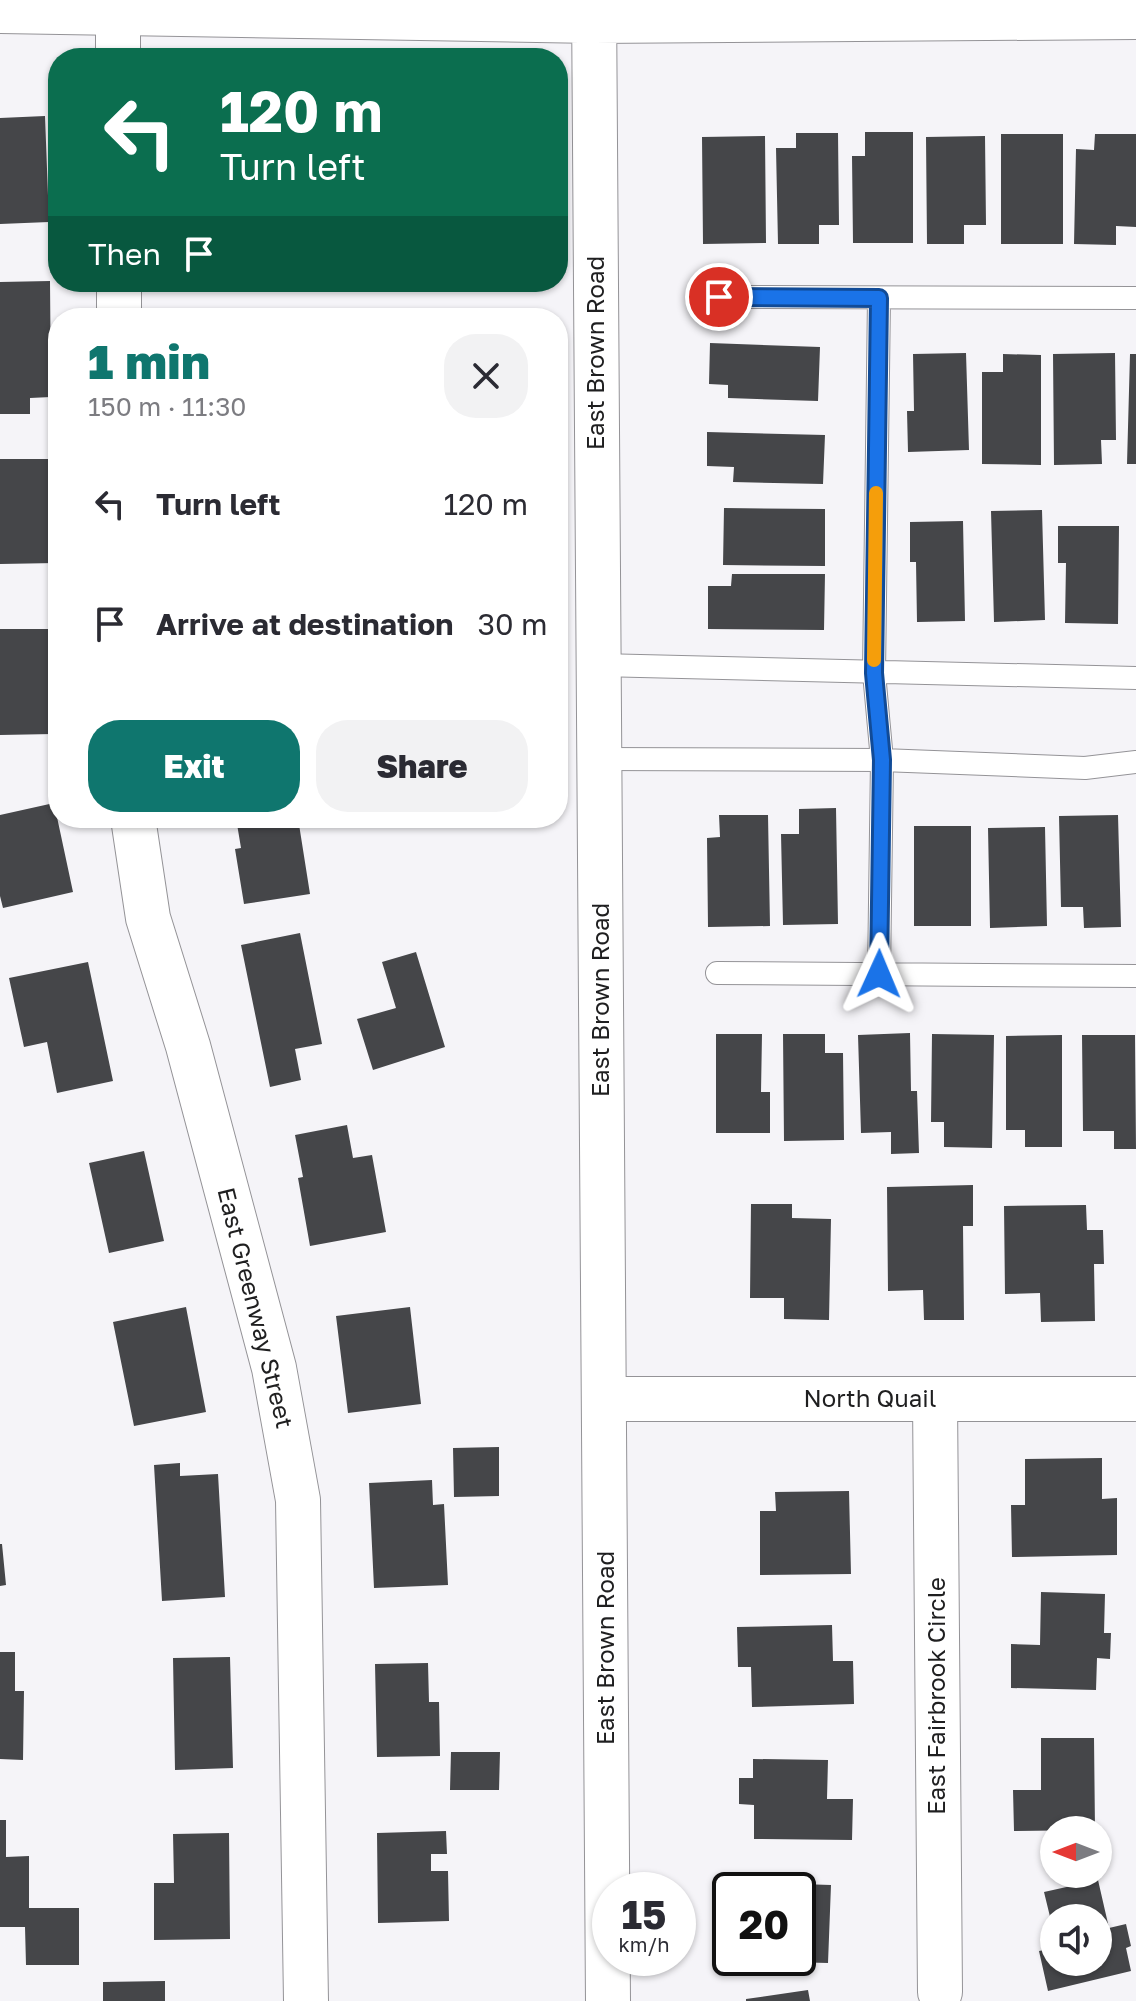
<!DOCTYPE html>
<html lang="en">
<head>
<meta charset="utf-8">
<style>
	:root { --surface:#fff; --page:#f2f2f3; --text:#2b2b33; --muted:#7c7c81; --accent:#0f766e }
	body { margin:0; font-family:"Golos Text",sans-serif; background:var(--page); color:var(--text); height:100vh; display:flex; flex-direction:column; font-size:30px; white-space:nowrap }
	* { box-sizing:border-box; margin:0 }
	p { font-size:26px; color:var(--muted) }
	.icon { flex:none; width:44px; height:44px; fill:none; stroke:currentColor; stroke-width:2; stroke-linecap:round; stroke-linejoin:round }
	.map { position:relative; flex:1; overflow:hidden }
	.details { position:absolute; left:48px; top:308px; width:520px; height:520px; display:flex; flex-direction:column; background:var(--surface); border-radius:32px; box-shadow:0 2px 6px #0004 }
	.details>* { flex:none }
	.top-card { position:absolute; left:48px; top:48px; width:520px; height:244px; border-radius:32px; box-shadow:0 2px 6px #0004; background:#0b6e4f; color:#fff; overflow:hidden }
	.needle { width:52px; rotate:270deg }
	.buttons { position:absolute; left:1040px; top:1816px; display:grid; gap:16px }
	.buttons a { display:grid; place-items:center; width:72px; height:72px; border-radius:50%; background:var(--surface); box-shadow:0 2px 6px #0004; font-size:40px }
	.speed { position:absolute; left:592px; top:1872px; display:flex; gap:16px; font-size:40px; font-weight:700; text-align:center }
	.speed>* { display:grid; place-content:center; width:104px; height:104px; border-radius:50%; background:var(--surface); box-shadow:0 2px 6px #0004; line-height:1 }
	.speed small { font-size:20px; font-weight:400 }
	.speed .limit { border:4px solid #111; border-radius:12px; background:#fff; color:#111 }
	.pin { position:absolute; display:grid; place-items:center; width:68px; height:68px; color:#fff; margin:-34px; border:4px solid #fff; border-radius:50%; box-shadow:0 2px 8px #0007 }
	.me { position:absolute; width:88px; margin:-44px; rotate:1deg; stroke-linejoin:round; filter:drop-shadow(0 0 6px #0008) }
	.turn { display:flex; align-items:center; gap:28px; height:168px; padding:0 40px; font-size:36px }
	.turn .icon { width:104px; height:104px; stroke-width:2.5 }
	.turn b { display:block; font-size:56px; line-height:68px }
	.then { display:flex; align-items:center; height:76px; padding:0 40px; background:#0003; gap:16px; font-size:30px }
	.round { display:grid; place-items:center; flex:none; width:84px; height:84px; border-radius:32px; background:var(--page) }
	.headline { display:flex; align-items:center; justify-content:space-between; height:136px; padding:0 40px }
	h1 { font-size:48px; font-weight:800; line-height:60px; color:var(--accent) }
	.action { display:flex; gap:16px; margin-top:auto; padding:16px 40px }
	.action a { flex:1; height:92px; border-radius:32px; background:var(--accent); color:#fff; font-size:32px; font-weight:800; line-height:92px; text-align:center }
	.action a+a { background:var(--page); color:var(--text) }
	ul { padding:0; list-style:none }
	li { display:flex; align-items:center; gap:24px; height:120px; padding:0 40px }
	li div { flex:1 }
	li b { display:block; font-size:30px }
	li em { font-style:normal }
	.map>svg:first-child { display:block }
</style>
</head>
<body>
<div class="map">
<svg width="1136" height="2001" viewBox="0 0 1136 2001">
	<rect width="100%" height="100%" fill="#f5f4f8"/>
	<path fill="#454649" d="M45,116L49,222L0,224V118Z
		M865,132H913V243H853L852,156H865Z
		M796,133H838L839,225H819V244H778L776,148H796Z
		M1001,134H1063V244H1001Z
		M1095,134H1136V227L1116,226V245L1074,244L1076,149L1094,150Z
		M765,136L766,243L703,244L702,137Z
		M985,136L986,225H964V244H927L926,137Z
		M50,281L51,397L30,398V414H0V282Z
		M710,343L820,347L818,401L728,398V385L709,384Z
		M966,353L969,450L908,452L907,411H914L913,354Z
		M1115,353L1116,440H1101L1102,464L1054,465L1053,354Z
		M1003,354L1041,355V465L982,464V372H1003Z
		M1130,354H1136V464H1127Z
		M707,432L825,435L823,484L733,482L734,467L707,466Z
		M0,459H54L56,563L0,564Z
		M724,508L825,509V566L723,565Z
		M1042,510L1045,620L994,622L991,511Z
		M963,521L965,621L917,622L916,562H910V522Z
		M1058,526H1119L1118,624L1065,623L1066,563H1058Z
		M732,574H825L824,630L708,629V586H731Z
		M0,629H50L53,734L0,735Z
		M54,803L73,892L3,908L0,896V815Z
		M836,808L838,924L783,925L781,834H799V809Z
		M719,815H768L770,926L708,927L707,838L720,837Z
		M1118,815L1121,927L1084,928L1083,907H1061L1059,816Z
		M236,818H298L310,894L244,904L235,849L241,848Z
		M914,826H971V926H914Z
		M1045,827L1047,926L990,928L988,828Z
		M300,933L322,1044L295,1049L301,1080L270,1087L241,945Z
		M416,952L445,1047L373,1070L357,1019L396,1008L382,962Z
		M88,962L113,1081L57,1093L47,1042L24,1047L9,978Z
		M910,1033L911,1091H917L919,1153L891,1154V1132L861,1133L858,1035Z
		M716,1034H762L761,1092H770V1133H716Z
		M783,1034H825V1053H843L844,1140L784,1141Z
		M932,1034L994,1035L992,1148L944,1147V1122H931Z
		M1062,1035V1147H1025V1130H1006V1036Z
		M1082,1035H1135L1136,1149H1114V1131H1083Z
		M347,1125L353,1158L372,1155L386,1232L310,1246L298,1178L303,1177L295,1135Z
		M144,1151L164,1241L109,1253L89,1163Z
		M973,1185V1226H963L964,1320H924L923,1290L888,1291L887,1187Z
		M751,1204H792V1218L831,1219L829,1320L784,1319V1298H750Z
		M1086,1205L1087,1230H1103L1104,1264H1094L1095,1321L1041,1322L1040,1293L1005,1294L1004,1206Z
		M186,1307L206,1412L134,1426L113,1322Z
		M410,1307L421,1404L348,1413L336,1316Z
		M499,1447V1496L454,1497L453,1448Z
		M1102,1458V1499L1117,1498V1555L1012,1557L1011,1505H1025V1459Z
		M180,1463V1476L218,1474L225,1597L162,1601L154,1465Z
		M432,1480L433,1505L444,1504L448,1585L374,1588L369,1483Z
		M849,1491L851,1574L760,1575V1511H776L775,1492Z
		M0,1544H2L6,1585L0,1586Z
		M1041,1592L1105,1594L1104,1633H1111L1110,1659L1097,1658L1096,1690L1011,1688V1644L1040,1645Z
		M832,1625L833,1661H853L854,1704L752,1707L751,1667H738L737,1627Z
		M0,1652H15V1691H24L23,1760L0,1759Z
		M230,1657L233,1768L175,1770L173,1658Z
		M428,1663L429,1702H439L440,1756L377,1757L375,1664Z
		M1041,1738H1094L1095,1830L1014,1831L1013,1790H1041Z
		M451,1752H500L499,1790H450Z
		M753,1759L828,1760L827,1799H853L852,1840L754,1839V1805L739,1804V1778H753Z
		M0,1820H6V1857L29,1856V1908H79V1965H26L25,1927H0Z
		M446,1831L447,1854H431V1871H448L449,1921L378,1923L377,1833Z
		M229,1833L230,1939L154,1940V1883H174L173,1834Z
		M1098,1880L1109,1928L1126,1924L1131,1946L1126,1948L1131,1971L1048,1991L1039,1951L1054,1948V1962H1098V1918H1054L1053,1929L1044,1892Z
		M739,1882L831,1885L828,1963L754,1961V1958H798V1890H739Z
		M165,1981V2001H103V1982Z
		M808,1990L810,2001H746V1999Z"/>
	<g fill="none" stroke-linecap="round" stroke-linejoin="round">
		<g stroke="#949397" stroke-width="24">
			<path id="lane" d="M719,297L1136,298
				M879,298L874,673L882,760L879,974
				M599,665L1136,678
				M599,759L882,760L1085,768L1136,762
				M717,973L1136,976"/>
		</g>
		<g stroke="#949397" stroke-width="46">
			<path id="street" d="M118,14V58
				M119,282V318
				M133,818L148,918L188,1046L274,1368L298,1500L306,2001
				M604,1399H1136
				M935,1399L940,1992"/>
		</g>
		<g stroke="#949397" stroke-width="46">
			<path id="secondary" d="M594,0L608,2001
				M0,11L594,21L1136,17"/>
		</g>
		<use href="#lane" stroke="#fff" stroke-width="22"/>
		<use href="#street" stroke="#fff" stroke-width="44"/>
		<use href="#secondary" stroke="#fff" stroke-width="44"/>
	</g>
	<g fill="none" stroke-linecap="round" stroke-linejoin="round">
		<g stroke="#114b97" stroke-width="20">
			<path id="route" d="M719,297L879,298L874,673L882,760L879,974"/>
		</g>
		<use href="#route" stroke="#1a73e8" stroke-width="14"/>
		<path stroke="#f59e0b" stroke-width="14" d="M874,660L876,493"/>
	</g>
	<g text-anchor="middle" stroke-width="8" stroke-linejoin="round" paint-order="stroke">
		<g font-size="24" fill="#1f1f20" stroke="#fff">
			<text transform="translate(596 353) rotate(-90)" y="8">East Brown Road</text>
			<text transform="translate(601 1000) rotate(-90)" y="8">East Brown Road</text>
			<text transform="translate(255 1308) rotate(76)" y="8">East Greenway Street</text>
			<text x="870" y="1407">North Quail</text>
			<text transform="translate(606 1648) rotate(-90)" y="8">East Brown Road</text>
			<text transform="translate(937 1696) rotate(-90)" y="8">East Fairbrook Circle</text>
		</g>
	</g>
</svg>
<div class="buttons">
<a><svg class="needle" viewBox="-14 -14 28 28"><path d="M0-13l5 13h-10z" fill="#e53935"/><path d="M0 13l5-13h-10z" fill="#7c7c81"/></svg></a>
<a><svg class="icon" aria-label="sound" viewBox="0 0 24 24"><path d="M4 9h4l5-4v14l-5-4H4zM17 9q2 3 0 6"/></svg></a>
</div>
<div class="speed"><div>15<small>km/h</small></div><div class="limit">20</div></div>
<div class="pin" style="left:719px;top:297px;background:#d93025"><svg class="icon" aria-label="arrive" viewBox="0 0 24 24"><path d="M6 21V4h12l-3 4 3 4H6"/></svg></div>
<svg class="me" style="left:879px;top:974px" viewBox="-20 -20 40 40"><path d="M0-17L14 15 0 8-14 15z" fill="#1a73e8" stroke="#fff" stroke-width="4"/></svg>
<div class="top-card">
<div class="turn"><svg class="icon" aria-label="left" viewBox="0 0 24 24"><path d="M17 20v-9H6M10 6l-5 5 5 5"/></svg><div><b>120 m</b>Turn left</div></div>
<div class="then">Then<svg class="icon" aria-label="arrive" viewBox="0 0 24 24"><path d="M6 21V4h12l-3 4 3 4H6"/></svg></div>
</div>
<section class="details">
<div class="headline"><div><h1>1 min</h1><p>150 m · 11:30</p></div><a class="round"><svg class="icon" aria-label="close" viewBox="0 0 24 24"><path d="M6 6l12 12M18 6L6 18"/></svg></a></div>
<ul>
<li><svg class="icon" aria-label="left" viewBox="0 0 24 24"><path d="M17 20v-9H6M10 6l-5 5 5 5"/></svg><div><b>Turn left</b></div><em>120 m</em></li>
<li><svg class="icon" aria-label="arrive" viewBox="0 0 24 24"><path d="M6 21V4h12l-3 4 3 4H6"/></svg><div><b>Arrive at destination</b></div><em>30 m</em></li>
</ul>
<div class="action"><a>Exit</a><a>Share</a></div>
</section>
</div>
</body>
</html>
